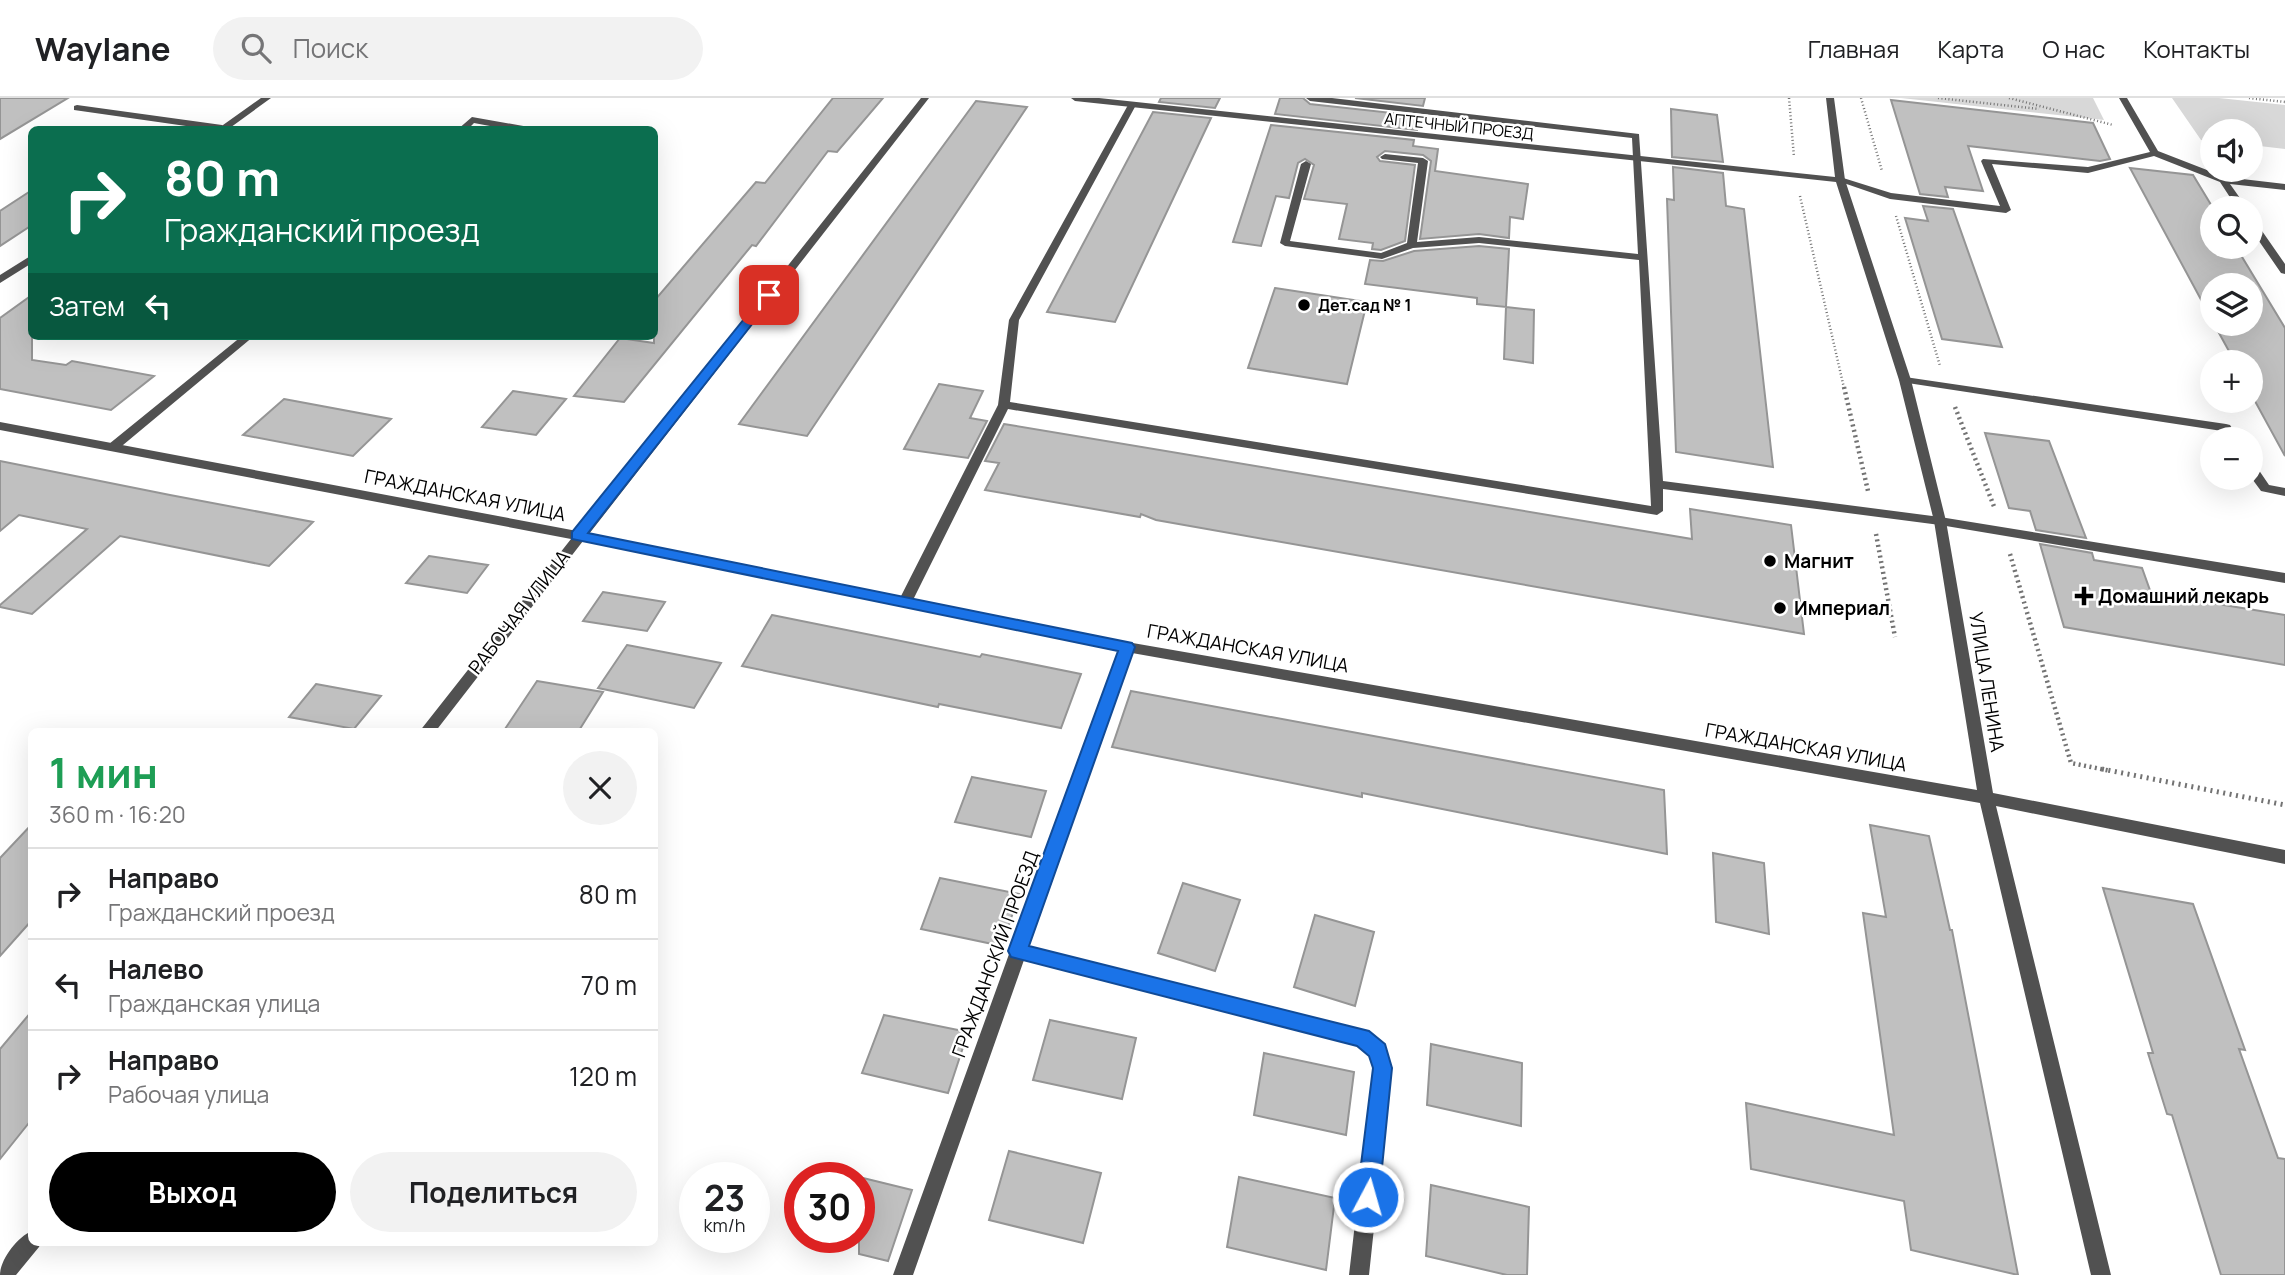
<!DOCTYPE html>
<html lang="ru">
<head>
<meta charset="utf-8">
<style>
	:root { --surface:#fff; --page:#f2f2f2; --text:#202124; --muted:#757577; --line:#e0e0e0; --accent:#000 }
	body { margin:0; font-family:Manrope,sans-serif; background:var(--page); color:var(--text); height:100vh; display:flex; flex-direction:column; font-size:26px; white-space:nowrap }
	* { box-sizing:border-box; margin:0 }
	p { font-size:23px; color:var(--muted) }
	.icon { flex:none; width:38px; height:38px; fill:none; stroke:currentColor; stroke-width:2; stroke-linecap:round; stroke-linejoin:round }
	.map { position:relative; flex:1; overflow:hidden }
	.side { position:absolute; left:28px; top:630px; width:630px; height:518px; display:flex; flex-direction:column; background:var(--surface); border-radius:10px; box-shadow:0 7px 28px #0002 }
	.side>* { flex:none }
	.banner { position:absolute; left:28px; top:28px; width:630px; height:214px; border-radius:10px; box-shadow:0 7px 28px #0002; background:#0b6e4f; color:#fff; overflow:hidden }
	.controls { position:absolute; left:2200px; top:21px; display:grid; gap:14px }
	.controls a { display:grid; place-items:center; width:63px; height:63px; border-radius:50%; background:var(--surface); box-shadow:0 7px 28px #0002; font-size:35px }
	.speed { position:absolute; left:679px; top:1064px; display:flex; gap:14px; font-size:35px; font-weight:700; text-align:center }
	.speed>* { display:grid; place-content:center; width:91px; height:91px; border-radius:50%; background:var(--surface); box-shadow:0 7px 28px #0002; line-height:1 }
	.speed small { font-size:18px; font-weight:400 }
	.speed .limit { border:10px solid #d22; background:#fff; color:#111 }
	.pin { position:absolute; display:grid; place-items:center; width:60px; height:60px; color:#fff; margin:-30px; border-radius:14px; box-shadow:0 4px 10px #0006 }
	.me { position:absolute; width:77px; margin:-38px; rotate:6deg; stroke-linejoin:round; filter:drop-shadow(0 0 5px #0008) }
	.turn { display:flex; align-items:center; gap:24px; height:147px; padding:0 21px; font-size:32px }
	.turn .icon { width:91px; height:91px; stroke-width:2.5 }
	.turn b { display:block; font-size:49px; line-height:60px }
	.then { display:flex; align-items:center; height:66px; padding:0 21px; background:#0003; gap:14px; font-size:26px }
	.round { display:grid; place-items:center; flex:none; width:74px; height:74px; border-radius:37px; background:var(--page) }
	.head { display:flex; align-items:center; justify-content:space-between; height:119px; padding:0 21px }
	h1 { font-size:42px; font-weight:700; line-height:52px; color:#1e9e55 }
	.cta { display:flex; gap:14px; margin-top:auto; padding:14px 21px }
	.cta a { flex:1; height:80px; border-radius:42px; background:var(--accent); color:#fff; font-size:28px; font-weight:700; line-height:80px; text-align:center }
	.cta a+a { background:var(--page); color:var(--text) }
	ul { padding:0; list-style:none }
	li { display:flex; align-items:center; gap:21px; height:91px; padding:0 21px; border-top:2px solid var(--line) }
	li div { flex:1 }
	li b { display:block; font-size:26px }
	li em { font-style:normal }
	header { display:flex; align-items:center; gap:42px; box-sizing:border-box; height:98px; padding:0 35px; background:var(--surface); border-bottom:2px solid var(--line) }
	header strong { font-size:33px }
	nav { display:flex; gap:38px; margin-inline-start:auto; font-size:24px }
	.search { width:490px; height:63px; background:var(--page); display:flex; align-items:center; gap:18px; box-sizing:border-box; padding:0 24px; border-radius:38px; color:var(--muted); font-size:26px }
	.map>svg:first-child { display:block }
</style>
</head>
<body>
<header>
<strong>Waylane</strong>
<div class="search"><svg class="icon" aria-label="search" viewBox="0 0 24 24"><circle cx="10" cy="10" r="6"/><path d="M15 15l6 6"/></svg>Поиск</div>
<nav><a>Главная</a><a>Карта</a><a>О нас</a><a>Контакты</a></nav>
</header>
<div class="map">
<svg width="2285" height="1177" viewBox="0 0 2285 1177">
	<rect width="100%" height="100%" fill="#fff"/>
	<path fill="#d8d8d8" d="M1901,0H2093L2104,22Z
		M2172,0H2219L2285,7V51L2251,47L2250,33H2212V43L2201,42Z"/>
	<path fill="#c0c0c0" stroke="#959595" stroke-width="2" d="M0,0H68L0,41Z
		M833,0H883L837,54L828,53L756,148L752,147L624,304L574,298L620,240L654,245V203L756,84L765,85Z
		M1161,0H1220L1215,10L1159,4Z
		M1280,0H1303L1310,6L1420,18L1417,32L1275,16Z
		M1355,0H1425L1423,8Z
		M1891,2L2093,25L2110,61L2100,63L1968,48L1983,93L1945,89L1948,99L1920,96Z
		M976,3L1027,9L807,338L739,326Z
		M1671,11L1717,17L1723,64L1672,59Z
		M1153,14L1211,20L1115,224L1047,214Z
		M1271,27L1414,42L1413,48L1438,51L1435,73L1528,86L1523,121L1510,119L1509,140L1479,136L1420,141L1431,63L1423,57L1385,53L1377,59L1380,63L1415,67L1405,143L1381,152L1372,151L1373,145L1339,141L1347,106L1304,101L1314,67L1305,61L1298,65L1289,100L1276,98L1261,148L1233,144Z
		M1673,69L1723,75L1726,108L1744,111L1773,369L1676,354L1667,101L1674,102Z
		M2130,70L2193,77L2213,110L2212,149H2236L2285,230V358L2250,294V264H2235L2214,226H2250V187H2212V222Z
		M32,92V127L0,148V113Z
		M1923,108L1953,111L2002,249L1942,241L1905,120L1928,123Z
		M1479,148L1509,151L1506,209L1477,206V200L1365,186L1370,162L1383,163L1414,153Z
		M1275,190L1367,204L1347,286L1248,270Z
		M32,197V262L66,267L72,263L154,278L111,312L0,291V220Z
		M1506,209L1534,212L1533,265L1504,261Z
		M939,286L983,293L970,320L987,323L968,360L904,351Z
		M513,293L566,301L536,337L482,329Z
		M284,301L391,321L353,358L243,337Z
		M1004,326L1692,441L1690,411L1791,427L1804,536L1156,422L1141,416L1140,419L985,392L999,365L985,363Z
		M1985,335L2049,343L2086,440L2036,432L2030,413L2009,410Z
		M0,363L170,397L313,424L269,468L120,438L32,516L0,509V507L87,431L19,417L0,433Z
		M2040,446L2092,455L2094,462L2142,470L2151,495L2285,517V567L2064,529Z
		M429,458L488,467L467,495L406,485Z
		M603,494L665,504L647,533L583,523Z
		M772,517L980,559L982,556L1081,576L1061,630L939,606L938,609L742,568Z
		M627,547L721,565L694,610L598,590Z
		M537,583L603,594L578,634H503Z
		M316,586L381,598L354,631L289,619Z
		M1131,593L1664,692L1667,756L1362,695V699L1112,649Z
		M972,679L1046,693L1031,739L955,724Z
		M32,726V822L0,858V760Z
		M1870,727L1929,738L1950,832H1952L2018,1177L1911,1152L1904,1103L1751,1071L1746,1005L1894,1037L1863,815L1886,819Z
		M1713,755L1764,765L1769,836L1716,824Z
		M940,780L1019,796L1002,848L921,831Z
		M1183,785L1240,802L1215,873L1158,855Z
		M2103,790L2193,806L2245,952L2239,951L2278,1060L2285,1061V1177H2221L2172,1017L2167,1016L2148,955H2153Z
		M1315,817L1374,834L1355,908L1294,889Z
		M32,913V1021L0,1061V951Z
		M884,917L968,934L948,995L862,975Z
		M1050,922L1136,940L1122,1001L1033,982Z
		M1431,946L1522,965L1521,1028L1427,1007Z
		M1264,955L1354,974L1346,1037L1254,1017Z
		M1009,1053L1101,1075L1083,1145L989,1122Z
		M859,1079L912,1092L888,1163L859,1156Z
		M1239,1079L1335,1100L1326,1172L1227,1149Z
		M1431,1087L1529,1109L1527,1177H1507L1426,1158Z"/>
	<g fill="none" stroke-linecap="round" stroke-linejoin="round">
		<path stroke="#737373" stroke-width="2.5" stroke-dasharray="1 2.5" stroke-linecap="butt" d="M1789,0L1794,59
			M1861,0L1882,73
			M1938,0L2039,11
			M2009,0L2113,27
			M2249,0L2285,4
			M1800,98L1844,290
			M1896,118L1940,268"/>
		<path stroke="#737373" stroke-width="4.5" stroke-dasharray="2 3.5" stroke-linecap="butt" d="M1844,289L1868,393
			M1955,309L1995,411
			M1876,436L1895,539
			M2010,456L2071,665L2111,673"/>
		<path stroke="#737373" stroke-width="5" stroke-dasharray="2 4.5" stroke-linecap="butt" d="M2102,671L2285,707"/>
		<path fill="#515151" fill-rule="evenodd" d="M1306,0H1332L1639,36L1663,383L1940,419L2285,475V485L1940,427L1663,391V413L1657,417L1008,311L912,504L910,507H900L898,504L998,307L1009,222L1128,7L1132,4L1136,7L1019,222L1010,304L1651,408L1639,162L1479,145L1413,150L1382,161L1285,148L1280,145L1301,66L1306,63L1311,66L1290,143L1381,155L1407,145L1418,65L1382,61L1380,59L1385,56L1423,60L1428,63L1417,144L1479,139L1638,156L1632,40L1310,3Z
			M2119,0H2127L2158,53L2225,79L2285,86V92L2230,86L2247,110H2237L2220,84L2154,58L2088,75L1992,66L2011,112L2006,115L1890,101L1835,82L1840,79L1891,95L2000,108L1981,63L1983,61L2088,69L2150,54Z
			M77,7L222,27L226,30L214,32L74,12V8Z
			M472,19L529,29L533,32H511L474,25L467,32H457Z
			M2250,119L2253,120L2285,166V176L2281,175L2250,130Z
			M242,238H254L117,352H109V346Z
			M1905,279L2226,326L2230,327L2239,341H2227L2222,333L1901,284L1899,282Z
			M2250,364L2254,365L2269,387L2285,390V398L2261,393L2250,378Z"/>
		<path fill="#515151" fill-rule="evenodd" d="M261,0H271L227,32H216Z
			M921,0H929L589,436L1127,544L1977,692L1934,423L1899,282L1836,84L1075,3L1071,0H1099L1835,79L1826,0H1834L1845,82L1911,282L1946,423L1993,695L2285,752V766L1996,708L2111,1177H2091L1980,705L1132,555L1028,848L1362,932L1384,947L1391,970L1369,1177H1349L1373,970L1370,958L1357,947L1024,862L913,1177H893L1119,552L583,443L435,634H419L571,441L0,332V324L577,433Z
			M32,157V165L0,185V177Z
			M32,1133V1144H41L39,1149L16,1177H0C0,1162 17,1139 32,1133Z"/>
	</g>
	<path fill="#1a73e8" stroke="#114b97" stroke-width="2" d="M765,195L775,197L588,435L1132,545L1135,549L1029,848L1369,933L1385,946L1392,970L1379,1099L1376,1107L1368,1110L1360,1107L1357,1099L1373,970L1369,958L1357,948L1011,859L1008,853L1118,553L572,441V434Z"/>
	<g fill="#000" stroke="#fff" stroke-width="2.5">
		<circle cx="1304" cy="207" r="7"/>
		<circle cx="1770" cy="463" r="7"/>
		<path d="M2080.5 487.5h7v7h7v7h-7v7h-7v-7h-7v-7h7z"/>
		<circle cx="1780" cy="510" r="7"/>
	</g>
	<g text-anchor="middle" stroke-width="5" stroke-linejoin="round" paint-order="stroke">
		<g font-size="16" fill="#000" stroke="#fff">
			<text transform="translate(1459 28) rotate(6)" y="6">АПТЕЧНЫЙ ПРОЕЗД</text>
		</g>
		<g font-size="16" font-weight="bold" fill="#000" stroke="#fff" text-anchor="start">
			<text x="1318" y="213">Дет.сад № 1</text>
		</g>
		<g font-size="19" fill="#000" stroke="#fff">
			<text transform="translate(465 397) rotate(11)" y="7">ГРАЖДАНСКАЯ УЛИЦА</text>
			<text transform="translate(519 514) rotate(-52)" y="7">РАБОЧАЯ УЛИЦА</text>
			<text transform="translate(1248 550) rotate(10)" y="7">ГРАЖДАНСКАЯ УЛИЦА</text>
			<text transform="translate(1987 584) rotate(81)" y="7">УЛИЦА ЛЕНИНА</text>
			<text transform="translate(1806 649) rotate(10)" y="7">ГРАЖДАНСКАЯ УЛИЦА</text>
			<text transform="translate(995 856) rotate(-70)" y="7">ГРАЖДАНСКИЙ ПРОЕЗД</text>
		</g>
		<g font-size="19" font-weight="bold" fill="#000" stroke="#fff" text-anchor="start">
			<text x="1784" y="470">Магнит</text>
			<text x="2098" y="505">Домашний лекарь</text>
			<text x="1794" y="517">Империал</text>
		</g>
	</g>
</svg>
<div class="controls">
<a><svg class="icon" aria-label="sound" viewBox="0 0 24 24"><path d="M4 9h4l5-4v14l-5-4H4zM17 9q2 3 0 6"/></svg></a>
<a><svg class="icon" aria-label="search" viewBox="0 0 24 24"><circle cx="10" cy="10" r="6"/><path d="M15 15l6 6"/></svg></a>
<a><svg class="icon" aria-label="layers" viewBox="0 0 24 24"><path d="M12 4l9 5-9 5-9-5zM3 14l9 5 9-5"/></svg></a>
<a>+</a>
<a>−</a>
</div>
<div class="speed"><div>23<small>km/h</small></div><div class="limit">30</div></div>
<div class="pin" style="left:769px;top:197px;background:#d93025"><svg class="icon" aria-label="arrive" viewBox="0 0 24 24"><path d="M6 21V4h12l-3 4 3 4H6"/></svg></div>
<svg class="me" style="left:1368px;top:1099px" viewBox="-20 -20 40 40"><circle r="17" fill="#1a73e8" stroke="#fff" stroke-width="3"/><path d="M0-11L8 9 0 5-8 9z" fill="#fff"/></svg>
<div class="banner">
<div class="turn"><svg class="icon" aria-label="right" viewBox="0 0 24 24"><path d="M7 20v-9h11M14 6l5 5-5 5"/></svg><div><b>80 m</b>Гражданский проезд</div></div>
<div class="then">Затем<svg class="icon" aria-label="left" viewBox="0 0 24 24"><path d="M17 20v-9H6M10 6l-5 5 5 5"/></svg></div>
</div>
<section class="side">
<div class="head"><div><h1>1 мин</h1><p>360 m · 16:20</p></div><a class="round"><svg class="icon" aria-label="close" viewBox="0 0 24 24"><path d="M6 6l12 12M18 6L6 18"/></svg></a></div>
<ul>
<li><svg class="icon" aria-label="right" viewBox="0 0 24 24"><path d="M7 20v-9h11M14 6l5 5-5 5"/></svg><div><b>Направо</b><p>Гражданский проезд</p></div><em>80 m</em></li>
<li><svg class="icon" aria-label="left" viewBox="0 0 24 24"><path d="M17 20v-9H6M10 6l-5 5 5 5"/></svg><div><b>Налево</b><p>Гражданская улица</p></div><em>70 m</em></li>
<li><svg class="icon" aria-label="right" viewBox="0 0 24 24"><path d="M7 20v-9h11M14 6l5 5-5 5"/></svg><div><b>Направо</b><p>Рабочая улица</p></div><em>120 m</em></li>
</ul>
<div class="cta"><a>Выход</a><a>Поделиться</a></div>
</section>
</div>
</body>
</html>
